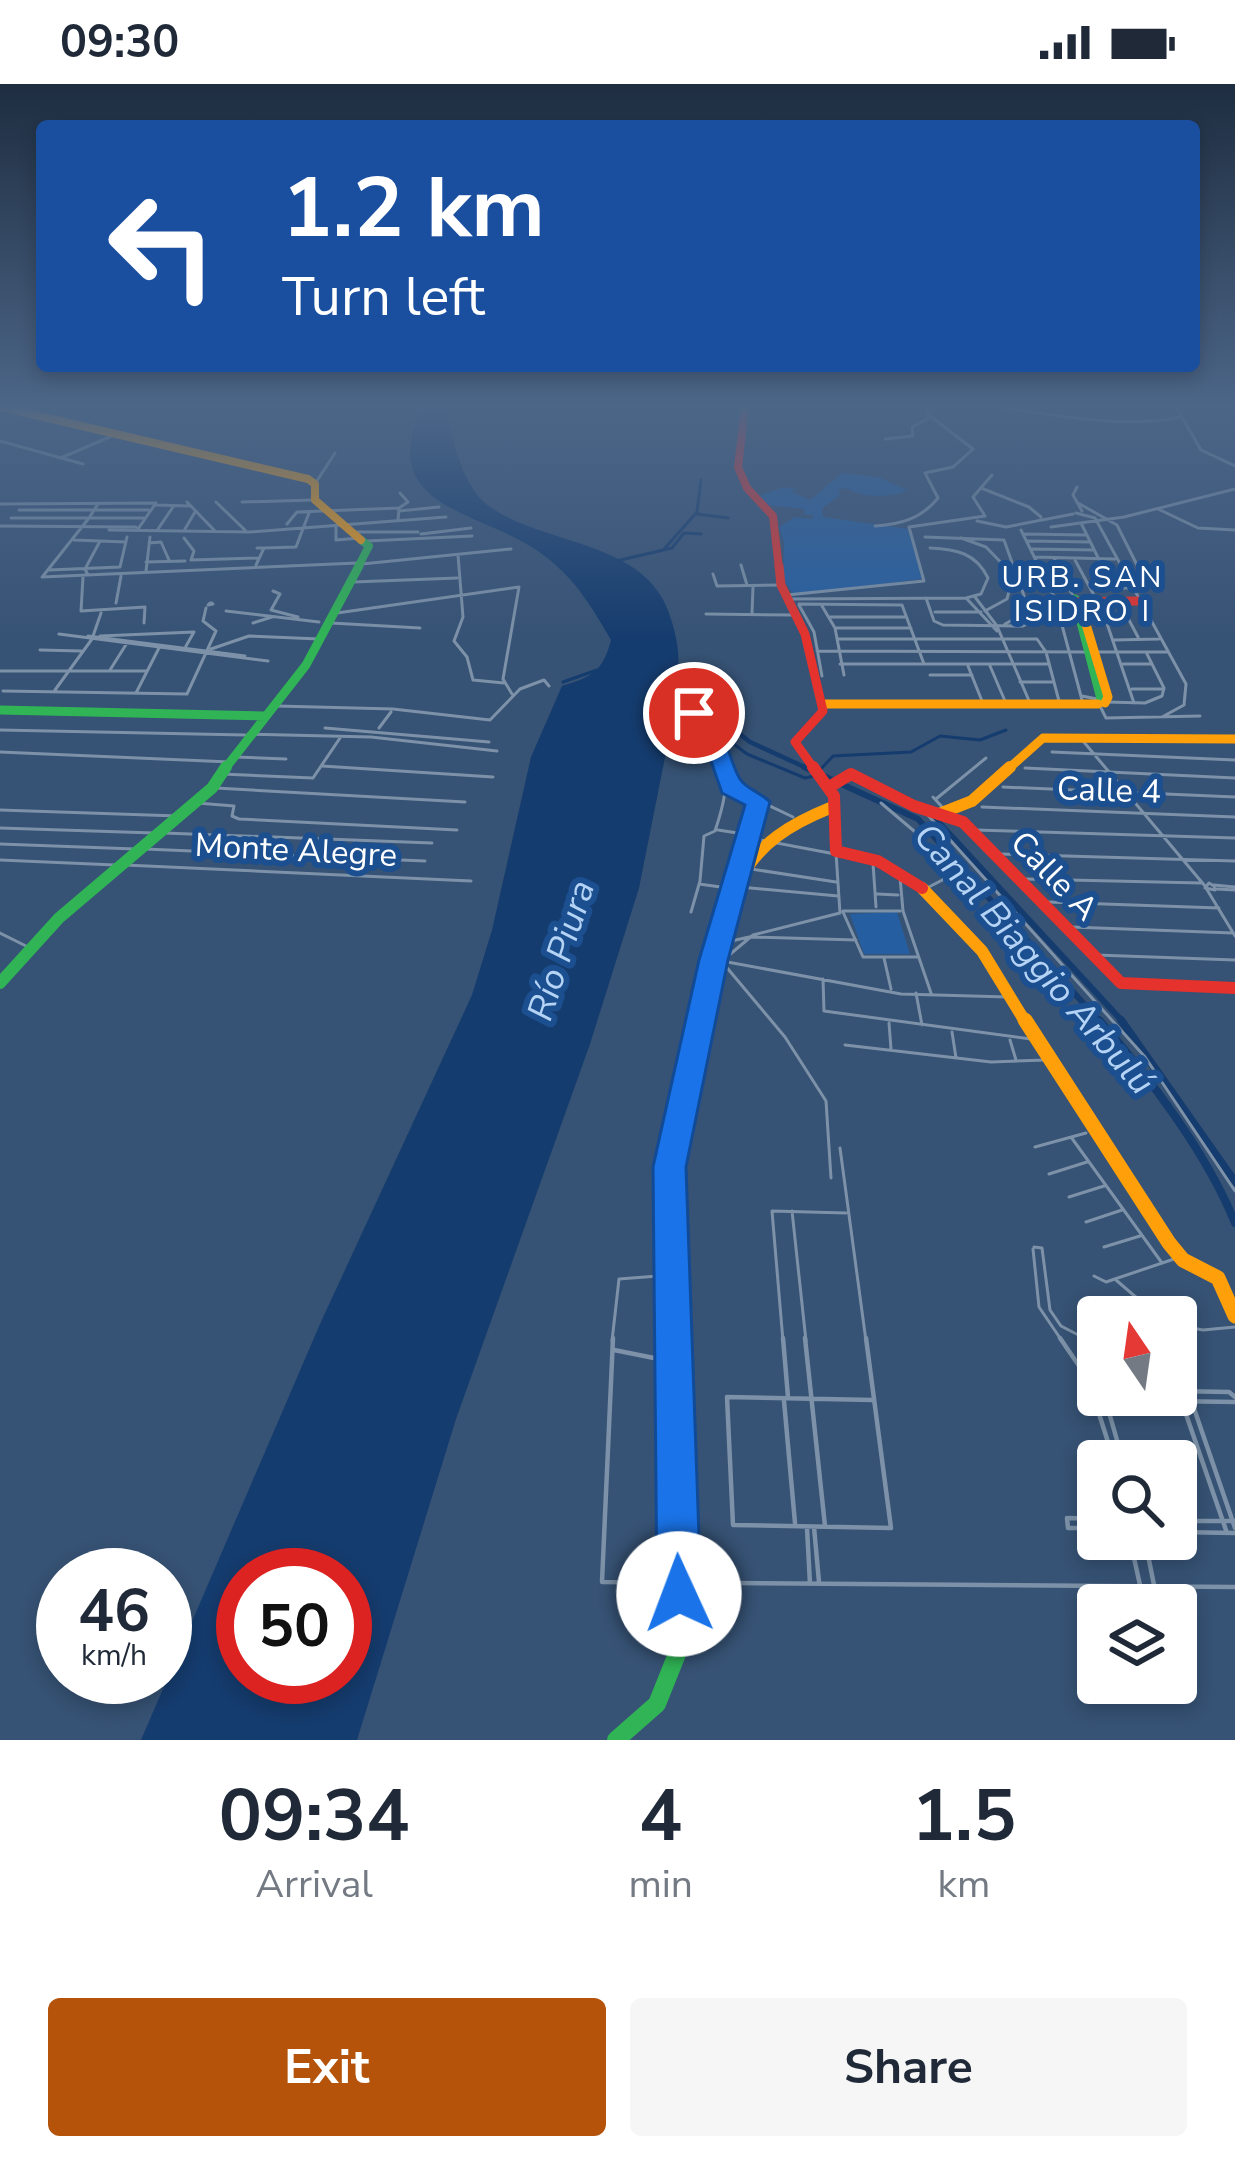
<!DOCTYPE html>
<html lang="en">
<head>
<meta charset="utf-8">
<style>
	:root { --surface:#fff; --page:#f6f6f7; --text:#1f2937; --muted:#747a83; --accent:#b45309 }
	body { margin:0; font-family:"Nunito Sans",sans-serif; background:var(--page); color:var(--text); height:100vh; display:flex; flex-direction:column; font-size:45px; white-space:nowrap }
	* { box-sizing:border-box; margin:0 }
	p { font-size:39px; color:var(--muted) }
	.icon { flex:none; width:66px; height:66px; fill:none; stroke:currentColor; stroke-width:2; stroke-linecap:round; stroke-linejoin:round }
	.map { position:relative; height:1656px; overflow:hidden }
	.panel { display:flex; flex-direction:column; background:var(--surface); flex:1 }
	.panel>* { flex:none }
	.hud { position:absolute; left:36px; top:36px; width:1164px; height:252px; border-radius:12px; box-shadow:0 6px 18px #0003; background:#1a4fa0; color:#fff; overflow:hidden }
	.needle { width:78px; rotate:347deg }
	.fabs { position:absolute; left:1077px; top:1212px; display:grid; gap:24px }
	.fabs a { display:grid; place-items:center; width:120px; height:120px; border-radius:12px; background:var(--surface); box-shadow:0 6px 18px #0003; font-size:60px }
	.speed { position:absolute; left:36px; top:1464px; display:flex; gap:24px; font-size:60px; font-weight:700; text-align:center }
	.speed>* { display:grid; place-content:center; width:156px; height:156px; border-radius:50%; background:var(--surface); box-shadow:0 6px 18px #0003; line-height:1 }
	.speed small { font-size:30px; font-weight:400 }
	.speed .limit { border:18px solid #d22; background:#fff; color:#111 }
	.pin { position:absolute; display:grid; place-items:center; width:102px; height:102px; color:#fff; margin:-51px; border:6px solid #fff; border-radius:50%; box-shadow:0 3px 12px #0007 }
	.me { position:absolute; width:132px; margin:-66px; rotate:358deg; stroke-linejoin:round; filter:drop-shadow(0 0 9px #0008) }
	.turn { display:flex; align-items:center; gap:42px; height:252px; padding:0 48px; font-size:54px }
	.turn .icon { width:156px; height:156px; stroke-width:2.5 }
	.turn b { display:block; font-size:84px; line-height:102px }
	.eta { display:flex; justify-content:space-evenly; align-items:center; height:204px; text-align:center }
	.eta b { font-size:72px; font-weight:700; line-height:84px }
	.cta { display:flex; gap:24px; margin-top:auto; padding:24px 48px }
	.cta a { flex:1; height:138px; border-radius:12px; background:var(--accent); color:#fff; font-size:48px; font-weight:700; line-height:138px; text-align:center }
	.cta a+a { background:var(--page); color:var(--text) }
	.status { display:flex; justify-content:space-between; align-items:center; height:84px; padding:0 60px; background:var(--surface); direction:ltr }
	.status svg { height:33px; fill:currentColor }
	.map>svg:first-child { display:block }
</style>
</head>
<body>
<div class="status"><b>09:30</b><svg viewBox="0 0 49 12"><path d="M0 12V9h3v3zM5 12V6h3v6zM10 12V3h3v9zM15 12V0h3v12zM26 1h20v11H26zM47 4h2v5h-2z"/></svg></div>
<div class="map">
<svg width="1235" height="1656" viewBox="0 0 1235 1656">
	<rect width="100%" height="100%" fill="#365274"/>
	<path fill="#265fa1" d="M842,389L878,393L907,406C895,414 858,414 847,404L840,405L839,412L822,424L823,433L908,445L922,495L794,511L783,495L784,459L779,443L795,433L812,435L813,431H805L804,425L767,421L756,413L784,403L801,406L790,407L810,416Z
		M897,828L910,870H864L850,830Z"/>
	<path fill="#153c6e" fill-rule="evenodd" d="M422,323H446C451,353 463,405 490,423C548,463 649,456 671,535C678,558 681,576 676,598L680,602L672,606L670,617L675,623L639,804L590,960L456,1335L357,1656H141L320,1240L472,911L492,846L531,673L562,602C592,593 603,587 611,556C592,523 574,493 542,470C484,426 374,427 422,323ZM243,1491H345V1593H243Z"/>
	<g fill="none" stroke-linecap="round" stroke-linejoin="round">
		<path stroke="#153c6e" stroke-width="3" d="M697,430L728,434
			M665,464L697,428L701,396
			M616,477L672,464L684,449L701,450
			M563,598L597,586
			M727,655L747,670L805,694L814,692
			M819,687L833,672L911,668L940,652L980,656L1006,646"/>
		<path stroke="#153c6e" stroke-width="4.5" d="M673,597L750,658L811,686"/>
		<path stroke="#153c6e" stroke-width="6" d="M804,683L918,735L1101,939
			M931,730L1124,939"/>
		<path stroke="#153c6e" stroke-width="8" d="M1099,936C1148,991 1208,1071 1235,1139
			M1121,936L1235,1098"/>
		<path stroke="#7d92a8" stroke-width="3" d="M999,323C1058,331 1122,345 1181,333
			M1176,323L1201,366L1235,382
			M885,355L913,352L912,343L929,334L925,323
			M0,357L83,380
			M63,373L112,352
			M315,400L335,369
			M1077,403L1073,411L1082,427
			M981,404L1029,423L1041,433
			M187,418L215,447
			M216,418L245,446
			M242,418L313,416
			M1078,419L1117,441L1141,489
			M0,420L156,419L138,445
			M98,420L89,434H145
			M156,421L189,422
			M1158,425L1198,444L1235,446
			M19,426H149
			M399,427L439,423
			M1076,429L1095,434L1186,600L1184,621L1162,633
			M11,434H89L43,492
			M398,436L399,424L408,418L400,409
			M977,437L1006,443L1073,430
			M287,440L297,428L399,424
			M1082,441L1113,504
			M0,442L136,443
			M336,442V456L360,454
			M875,442C901,440 921,435 938,414L925,389L953,383L973,365L929,331
			M1051,443L1124,433L1235,405
			M158,445L173,423
			M185,445L195,428
			M109,446L250,448L446,433
			M1021,446L1055,515L1082,616
			M354,448H418
			M421,450L471,444
			M1025,450L1086,451
			M925,453L1004,456L1033,537L1023,542L943,541L934,537L926,514
			M184,454L194,467L191,476L259,474
			M961,454L986,463L1013,491L1007,515L985,527
			M74,456L126,458
			M367,457L472,452
			M1028,457L1090,458
			M149,459L161,458L169,476
			M264,464L296,463L309,429
			M1032,465L1094,466
			M458,471L463,533L454,557L467,573L473,596L504,599
			M1034,473L1115,475
			M1054,474L1074,514
			M1075,476L1096,515
			M146,478L185,477
			M362,480L511,465
			M256,481L264,464H257
			M741,481L747,501
			M120,483L127,453
			M49,486L120,483
			M146,487L150,453
			M713,490L717,502L780,501
			M88,491L85,485L99,459
			M42,493L357,479
			M83,493L81,527L145,523L144,539
			M353,498L457,494
			M1091,504H1129
			M273,507L280,510L271,526L298,533
			M787,511L924,497L909,443L985,432L973,413L992,391
			M975,513L997,542L1030,619
			M789,515L966,514L981,510L988,494C976,469 956,465 930,464
			M967,515L997,547
			M116,519L121,492
			M210,519H212L213,520L208,521Z
			M1100,519L1134,619
			M1120,519L1138,553
			M799,520L902,521L924,580
			M799,521L814,548L822,592
			M822,522L835,544L844,591
			M226,527L319,538
			M935,528H981
			M337,529L519,503L503,595L512,610
			M752,529L753,503
			M706,530L794,531
			M829,533H905
			M253,539L272,533
			M331,539L420,544
			M1005,540L1027,528
			M835,544H911
			M59,550L268,577
			M88,552L245,572
			M100,552L194,548L186,562
			M838,555H1037L1046,568L1059,617
			M1114,556L1159,555
			M211,565L249,552L319,555
			M40,566L81,567
			M817,567L1088,568
			M1097,568H1167
			M840,580H1047
			M1123,580H1150
			M968,582L982,617
			M990,582L1005,617
			M110,586L127,559
			M0,587H147
			M930,591H972
			M1020,598H1052
			M1132,605H1164
			M55,606L92,555L101,529
			M3,607L187,610L216,547L203,537L206,524
			M136,609L159,564
			M1082,612L1097,615
			M1106,618L1145,619L1162,612L1164,604L1147,570
			M277,622L393,625L490,636L520,605L544,596L549,602
			M1100,622L1106,634L1200,632
			M689,625C731,666 733,694 715,747L704,752L700,797L691,828
			M325,644L489,658
			M379,644L391,628
			M0,646L245,651
			M248,650L371,653L497,667
			M1083,657L1205,802
			M0,668L230,678
			M1052,668L1235,676
			M235,673L286,675
			M322,682L493,693
			M1025,684L1235,694
			M222,690L313,694L340,654
			M1003,703L1235,713
			M216,704L465,718
			M732,704L793,733
			M933,713L944,725
			M936,715L986,674
			M197,719L234,722L232,732L239,735L457,746
			M881,719L914,747L952,791L925,805
			M982,723L1235,733
			M0,726L178,732
			M925,728L1145,973L1235,1107
			M0,744L154,749
			M718,746L744,750
			M975,746L1235,754
			M164,749L432,759
			M745,753L835,770
			M0,760L135,765
			M145,765L425,777
			M836,769L840,829L753,851L722,877L901,910L1008,913
			M1000,770L1235,777
			M745,774V753L757,720
			M0,776L115,781
			M873,779L876,823
			M125,781L471,797
			M745,784L836,798
			M900,793L903,827L931,909
			M1025,795L1201,799
			M1209,799L1214,802L1215,806L1205,804Z
			M699,800L735,805
			M1214,801L1235,803
			M740,803L838,812
			M1206,804L1235,852
			M1217,805L1235,806
			M877,810L898,811
			M1047,818L1219,824
			M843,827H900
			M843,828L863,873H917
			M1071,843L1233,849
			M0,849L30,864
			M727,858L749,853L856,856
			M1096,871L1235,876
			M884,874L891,905
			M723,879L785,953L826,1017L831,1094
			M823,895L824,927L1038,956
			M916,909L922,941
			M889,939L891,965
			M952,948L956,974
			M1010,956L1016,976
			M845,961L991,978L1046,976
			M1071,1053L1162,1179
			M1035,1063L1086,1049
			M840,1064L866,1257
			M1049,1090L1087,1078
			M1069,1113L1104,1102
			M792,1127L806,1257
			M1086,1138L1122,1126
			M1034,1163L1042,1164L1050,1226L1061,1242L1090,1257
			M1104,1163L1140,1152
			M1033,1165L1039,1223L1062,1257
			M1094,1192L1106,1198L1177,1174
			M1116,1196L1159,1233
			M1176,1241L1203,1246L1235,1243
			M612,1257L619,1195L671,1191
			M783,1257L772,1127L846,1129"/>
		<path stroke="#7d92a8" stroke-width="4.5" d="M613,1254L602,1498L1235,1503
			M783,1254L788,1313
			M805,1254L825,1442
			M866,1254L891,1444L733,1441L727,1313L873,1316
			M1060,1254L1088,1295L1114,1377
			M1086,1254L1094,1263L1090,1286L1098,1301
			M614,1266L669,1277
			M1176,1307L1229,1308L1235,1313
			M1178,1307L1227,1449
			M1188,1307L1235,1444
			M1104,1311L1123,1377
			M1098,1316L1235,1318
			M784,1317L795,1439
			M1067,1434L1068,1444H1098
			M1069,1434L1098,1435
			M1176,1437H1235
			M814,1443L819,1498
			M807,1444L810,1500
			M1176,1448L1235,1449
			M1130,1456L1140,1501
			M1145,1456L1154,1501"/>
		<path stroke="#30b455" stroke-width="8" d="M357,485L369,462L361,456"/>
		<path stroke="#30b455" stroke-width="9" d="M1079,518L1075,515L1101,615
			M0,626L266,632
			M224,686L306,581L359,482"/>
		<path stroke="#30b455" stroke-width="12" d="M0,899L59,834L212,704L226,683
			M700,939L712,887"/>
		<path stroke="#30b455" stroke-width="15" d="M673,1257L670,1074L701,936"/>
		<path stroke="#30b455" stroke-width="18" d="M616,1656L657,1620L677,1570L673,1254"/>
		<path stroke="#ff9f0a" stroke-width="8" d="M1,323L308,395L315,400V416L361,456"/>
		<path stroke="#ff9f0a" stroke-width="9" d="M1082,527L1108,613L1105,619
			M822,620H1098
			M1007,686L1043,654L1235,655"/>
		<path stroke="#ff9f0a" stroke-width="12" d="M939,730L972,717L1010,683
			M922,804L982,867L1026,939
			M712,887C731,800 743,759 830,724"/>
		<path stroke="#ff9f0a" stroke-width="15" d="M1025,936L1169,1159L1183,1176L1218,1194L1235,1232"/>
		<path stroke="#e5322d" stroke-width="8" d="M745,323L738,383L747,404L773,432L779,485"/>
		<path stroke="#e5322d" stroke-width="9" d="M779,482L781,501L805,550L823,627L795,658L815,686
			M1056,518L1139,517"/>
		<path stroke="#e5322d" stroke-width="12" d="M813,683L834,712L836,767L878,777L922,804
			M829,703L851,690L914,722L963,738L1121,899L1235,904"/>
	</g>
	<linearGradient id="sky" x2="0" y2="1"><stop stop-color="#1e2d40"/><stop offset="0.58" stop-color="#4c6688"/><stop offset="1" stop-color="#4c6688" stop-opacity="0"/></linearGradient>
	<rect width="1235" height="555" fill="url(#sky)"/>
	<path fill="#1a73e8" stroke="#114b97" stroke-width="3" d="M694,622C729,635 724,668 740,695C746,705 762,709 770,718L728,876L686,1083L701,1510L694,1525L679,1532L663,1525L657,1510L653,1083L699,876L745,721L722,709L702,651L683,629Z"/>
	<g text-anchor="middle" stroke-width="12" stroke-linejoin="round" paint-order="stroke">
		<g font-size="30" letter-spacing="3" fill="#fff" stroke="#1b4f8f">
			<text x="1083" y="503">URB. SAN<tspan x="1083" dy="34">ISIDRO I</tspan></text>
		</g>
		<g font-size="33" fill="#fff" stroke="#1b4f8f">
			<text transform="translate(1109 705) rotate(2)" y="12">Calle 4</text>
			<text transform="translate(296 765) rotate(3)" y="12">Monte Alegre</text>
			<text transform="translate(1055 791) rotate(46)" y="12">Calle A</text>
		</g>
		<g font-size="36" font-style="italic" fill="#b5d3f5" stroke="#1b4f8f">
			<text transform="translate(560 866) rotate(-72)" y="13">Río Piura</text>
			<text transform="translate(1035 874) rotate(49)" y="13">Canal Biaggio Arbulú</text>
		</g>
	</g>
</svg>
<div class="fabs">
<a><svg class="needle" viewBox="-14 -14 28 28"><path d="M0-13l5 13h-10z" fill="#e53935"/><path d="M0 13l5-13h-10z" fill="#747a83"/></svg></a>
<a><svg class="icon" aria-label="search" viewBox="0 0 24 24"><circle cx="10" cy="10" r="6"/><path d="M15 15l6 6"/></svg></a>
<a><svg class="icon" aria-label="layers" viewBox="0 0 24 24"><path d="M12 4l9 5-9 5-9-5zM3 14l9 5 9-5"/></svg></a>
</div>
<div class="speed"><div>46<small>km/h</small></div><div class="limit">50</div></div>
<div class="pin" style="left:694px;top:629px;background:#d93025"><svg class="icon" aria-label="arrive" viewBox="0 0 24 24"><path d="M6 21V4h12l-3 4 3 4H6"/></svg></div>
<svg class="me" style="left:679px;top:1510px" viewBox="-20 -20 40 40"><circle r="19" fill="#fff"/><path d="M0-13L10 11 0 6-10 11z" fill="#1a73e8"/></svg>
<div class="hud">
<div class="turn"><svg class="icon" aria-label="left" viewBox="0 0 24 24"><path d="M17 20v-9H6M10 6l-5 5 5 5"/></svg><div><b>1.2 km</b>Turn left</div></div>
</div>
</div>
<section class="panel">
<div class="eta">
<div><b>09:34</b><p>Arrival</p></div>
<div><b>4</b><p>min</p></div>
<div><b>1.5</b><p>km</p></div>
</div>
<div class="cta"><a>Exit</a><a>Share</a></div>
</section>
</body>
</html>
